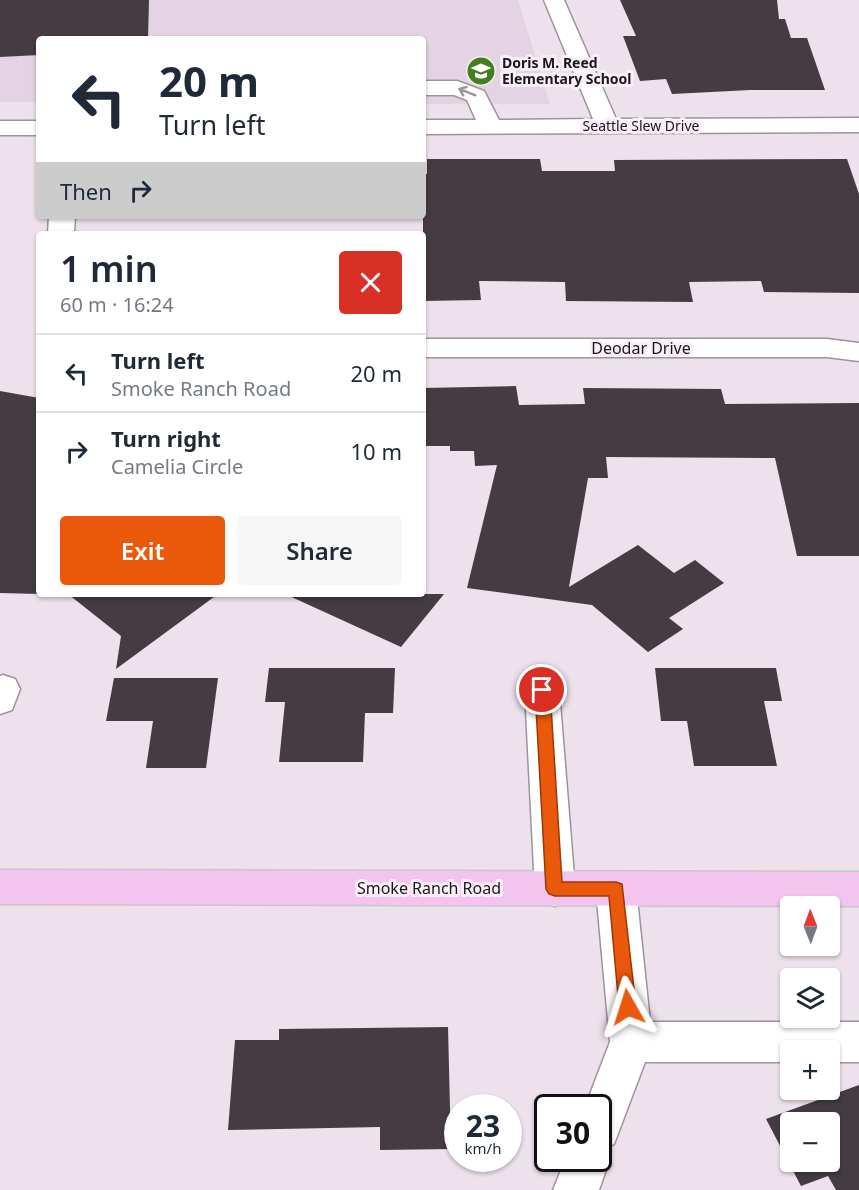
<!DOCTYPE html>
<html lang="en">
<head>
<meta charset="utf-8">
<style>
	:root { --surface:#fff; --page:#f6f6f7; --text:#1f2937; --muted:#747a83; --line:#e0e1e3; --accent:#ea580c }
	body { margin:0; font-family:"Noto Sans",sans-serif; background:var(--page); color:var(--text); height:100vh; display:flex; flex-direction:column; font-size:22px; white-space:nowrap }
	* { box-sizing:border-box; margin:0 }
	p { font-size:20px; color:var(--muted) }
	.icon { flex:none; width:33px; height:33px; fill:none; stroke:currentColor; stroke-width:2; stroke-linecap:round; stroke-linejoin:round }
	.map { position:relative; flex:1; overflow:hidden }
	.details { position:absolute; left:36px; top:231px; width:390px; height:366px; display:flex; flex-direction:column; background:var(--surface); border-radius:6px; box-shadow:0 2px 4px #0004 }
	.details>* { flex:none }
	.hud { position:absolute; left:36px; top:36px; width:390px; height:183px; border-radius:6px; box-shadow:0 2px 4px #0004; background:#fff; color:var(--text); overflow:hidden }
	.needle { width:39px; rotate:359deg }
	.controls { position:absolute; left:780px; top:896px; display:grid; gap:12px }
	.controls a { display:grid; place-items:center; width:60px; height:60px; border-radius:6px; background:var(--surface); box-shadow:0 2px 4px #0004; font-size:30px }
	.speed { position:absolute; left:444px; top:1094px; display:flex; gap:12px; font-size:30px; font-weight:700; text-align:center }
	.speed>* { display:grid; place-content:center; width:78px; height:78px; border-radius:50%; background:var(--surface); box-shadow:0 2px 4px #0004; line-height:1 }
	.speed small { font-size:15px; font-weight:400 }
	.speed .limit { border:3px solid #111; border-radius:9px; background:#fff; color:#111 }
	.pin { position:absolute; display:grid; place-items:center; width:51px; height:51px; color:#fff; margin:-26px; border:3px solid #fff; border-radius:50%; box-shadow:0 2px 6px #0007 }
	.me { position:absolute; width:66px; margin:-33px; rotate:354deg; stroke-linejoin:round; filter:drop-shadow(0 0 4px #0008) }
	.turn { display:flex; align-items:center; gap:21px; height:126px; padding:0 24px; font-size:27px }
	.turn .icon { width:78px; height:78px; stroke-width:2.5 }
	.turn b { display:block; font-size:42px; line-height:51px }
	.then { display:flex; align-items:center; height:57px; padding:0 24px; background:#0003; gap:12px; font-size:22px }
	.round { display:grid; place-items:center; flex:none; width:63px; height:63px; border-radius:6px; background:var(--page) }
	.overview { display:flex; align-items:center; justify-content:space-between; height:102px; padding:0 24px }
	h1 { font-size:36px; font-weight:600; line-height:45px }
	.button { display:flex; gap:12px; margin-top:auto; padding:12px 24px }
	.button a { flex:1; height:69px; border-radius:6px; background:var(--accent); color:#fff; font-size:24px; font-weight:600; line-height:69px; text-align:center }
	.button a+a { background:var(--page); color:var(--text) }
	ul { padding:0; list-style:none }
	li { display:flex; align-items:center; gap:18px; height:78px; padding:0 24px; border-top:2px solid var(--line) }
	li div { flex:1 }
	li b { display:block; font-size:22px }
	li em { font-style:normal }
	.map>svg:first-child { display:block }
</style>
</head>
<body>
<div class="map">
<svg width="859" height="1190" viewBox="0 0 859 1190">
	<rect width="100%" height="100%" fill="#ede1eb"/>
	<path fill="#e4d3e2" d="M0,0H518L550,104H423V39H39V102H0Z"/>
	<path fill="#443b43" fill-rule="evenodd" d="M0,0H149L148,39H39V55L0,57Z
		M620,0H777L779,19H785L791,38H807L825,90H750L672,94L666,79L640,81L623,36H636Z
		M427,159H540L542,171H615L614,160L847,159L859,194V293L764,292L761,281L689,282L693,302L566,301L565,282L479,281L481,300L423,301V174H427Z
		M516,386L519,405L585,404L583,388L721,389L725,404L859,403V556H797L775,458L606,457L608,478H588L569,587L638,545L674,573L695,560L724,583L669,618L683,629L648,652L592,605L467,588L497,465L475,466L474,451H450V446H423V388Z
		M0,391L39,398V594L0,593Z
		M68,594H218L116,669L121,636Z
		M285,594H444L401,647Z
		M269,668H395L393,713H365L363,762H279L285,702H265Z
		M655,668H776L782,701H764L777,766H694L687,721H661Z
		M114,678H218L206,768H146L153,721H106Z
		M448,1027L451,1149L380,1150V1127L228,1130L235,1040H279V1029Z
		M859,1085V1190H836L828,1176L801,1186L766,1119ZM790,1122H830V1161H790Z"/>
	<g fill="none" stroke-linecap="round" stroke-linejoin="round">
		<g stroke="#9d939c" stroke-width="3">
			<path id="minor" d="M544,0H564L616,119L859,118V132L423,134V120H476L467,100L454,95H423V81H457L484,91L499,120L593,119Z
				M0,121H39V135H0Z
				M49,216H75L74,234H48Z
				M423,339H827L859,343V361L827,357H423Z
				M3,675L15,679L20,689L12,710L0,714V676Z
				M542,676L554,680L559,690L575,889L569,901L555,906L541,901L535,889L525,690L530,680Z
				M616,872L630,877L636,889L650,1022H859V1062H830V1050H790V1062H645L614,1144L606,1147L610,1158L599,1190H553L566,1158H598V1107H585L610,1042L596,889L602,877Z"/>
		</g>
		<g stroke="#c8c7c8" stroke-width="3">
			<path id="major" d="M0,870L859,872V906L0,904Z"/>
		</g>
		<use href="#minor" fill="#fff" fill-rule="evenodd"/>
		<use href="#major" fill="#f4c4f1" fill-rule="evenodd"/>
	</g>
	<defs><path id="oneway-shaft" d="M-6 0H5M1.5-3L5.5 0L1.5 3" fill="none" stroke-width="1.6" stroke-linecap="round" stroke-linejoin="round" transform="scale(1.5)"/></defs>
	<use stroke="#989798" href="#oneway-shaft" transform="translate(467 92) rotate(-158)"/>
	<path fill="#ea580c" stroke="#983908" stroke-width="1.5" d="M542,685L548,686L550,690L562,882H616L622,884L636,1007L634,1012L628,1015L622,1012L619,1007L609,896H555L549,894L546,889L535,690L537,686Z"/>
	<defs>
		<g id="school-disc" transform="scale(1.5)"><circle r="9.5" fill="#42801d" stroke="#faeff9"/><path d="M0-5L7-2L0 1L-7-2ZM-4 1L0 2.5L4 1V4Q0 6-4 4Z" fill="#fff"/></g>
	</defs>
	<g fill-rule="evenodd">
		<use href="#school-disc" x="481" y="71"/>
	</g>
	<g text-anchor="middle" stroke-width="6" stroke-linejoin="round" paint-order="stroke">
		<g font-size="14" font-weight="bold" fill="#1b171b" stroke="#faeff9" text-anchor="start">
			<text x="502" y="68">Doris M. Reed<tspan x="502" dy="16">Elementary School</tspan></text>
		</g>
		<g font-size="14" fill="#1b171b" stroke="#faeff9">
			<text x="641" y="131">Seattle Slew Drive</text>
		</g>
		<g font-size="16" fill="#1b171b" stroke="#faeff9">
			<text x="641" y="354">Deodar Drive</text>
			<text x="429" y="894">Smoke Ranch Road</text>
		</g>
	</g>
</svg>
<div class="controls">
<a><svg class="needle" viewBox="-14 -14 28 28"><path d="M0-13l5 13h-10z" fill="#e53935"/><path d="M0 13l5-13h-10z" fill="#747a83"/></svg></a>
<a><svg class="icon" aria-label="layers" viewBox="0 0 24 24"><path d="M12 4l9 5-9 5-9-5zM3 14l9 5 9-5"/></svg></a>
<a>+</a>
<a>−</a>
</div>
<div class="speed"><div>23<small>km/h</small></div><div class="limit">30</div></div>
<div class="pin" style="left:542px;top:690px;background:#d93025"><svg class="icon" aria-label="arrive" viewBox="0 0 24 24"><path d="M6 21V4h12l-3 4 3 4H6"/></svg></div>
<svg class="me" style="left:628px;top:1007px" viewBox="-20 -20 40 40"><path d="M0-17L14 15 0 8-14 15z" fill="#ea580c" stroke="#fff" stroke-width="4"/></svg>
<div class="hud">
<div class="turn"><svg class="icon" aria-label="left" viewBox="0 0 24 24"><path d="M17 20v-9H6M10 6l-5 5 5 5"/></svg><div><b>20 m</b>Turn left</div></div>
<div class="then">Then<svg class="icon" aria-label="right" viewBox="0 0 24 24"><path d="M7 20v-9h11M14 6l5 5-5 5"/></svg></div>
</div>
<section class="details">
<div class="overview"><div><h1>1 min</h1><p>60 m · 16:24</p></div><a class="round" style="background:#d93025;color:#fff"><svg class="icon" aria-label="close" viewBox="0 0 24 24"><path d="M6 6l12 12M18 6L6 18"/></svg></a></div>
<ul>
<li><svg class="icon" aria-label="left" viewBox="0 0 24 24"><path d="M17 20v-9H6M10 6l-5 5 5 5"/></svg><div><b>Turn left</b><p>Smoke Ranch Road</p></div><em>20 m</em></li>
<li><svg class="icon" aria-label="right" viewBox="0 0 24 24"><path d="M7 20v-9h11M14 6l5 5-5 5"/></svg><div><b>Turn right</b><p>Camelia Circle</p></div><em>10 m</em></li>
</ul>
<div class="button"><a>Exit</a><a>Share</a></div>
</section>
</div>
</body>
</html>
